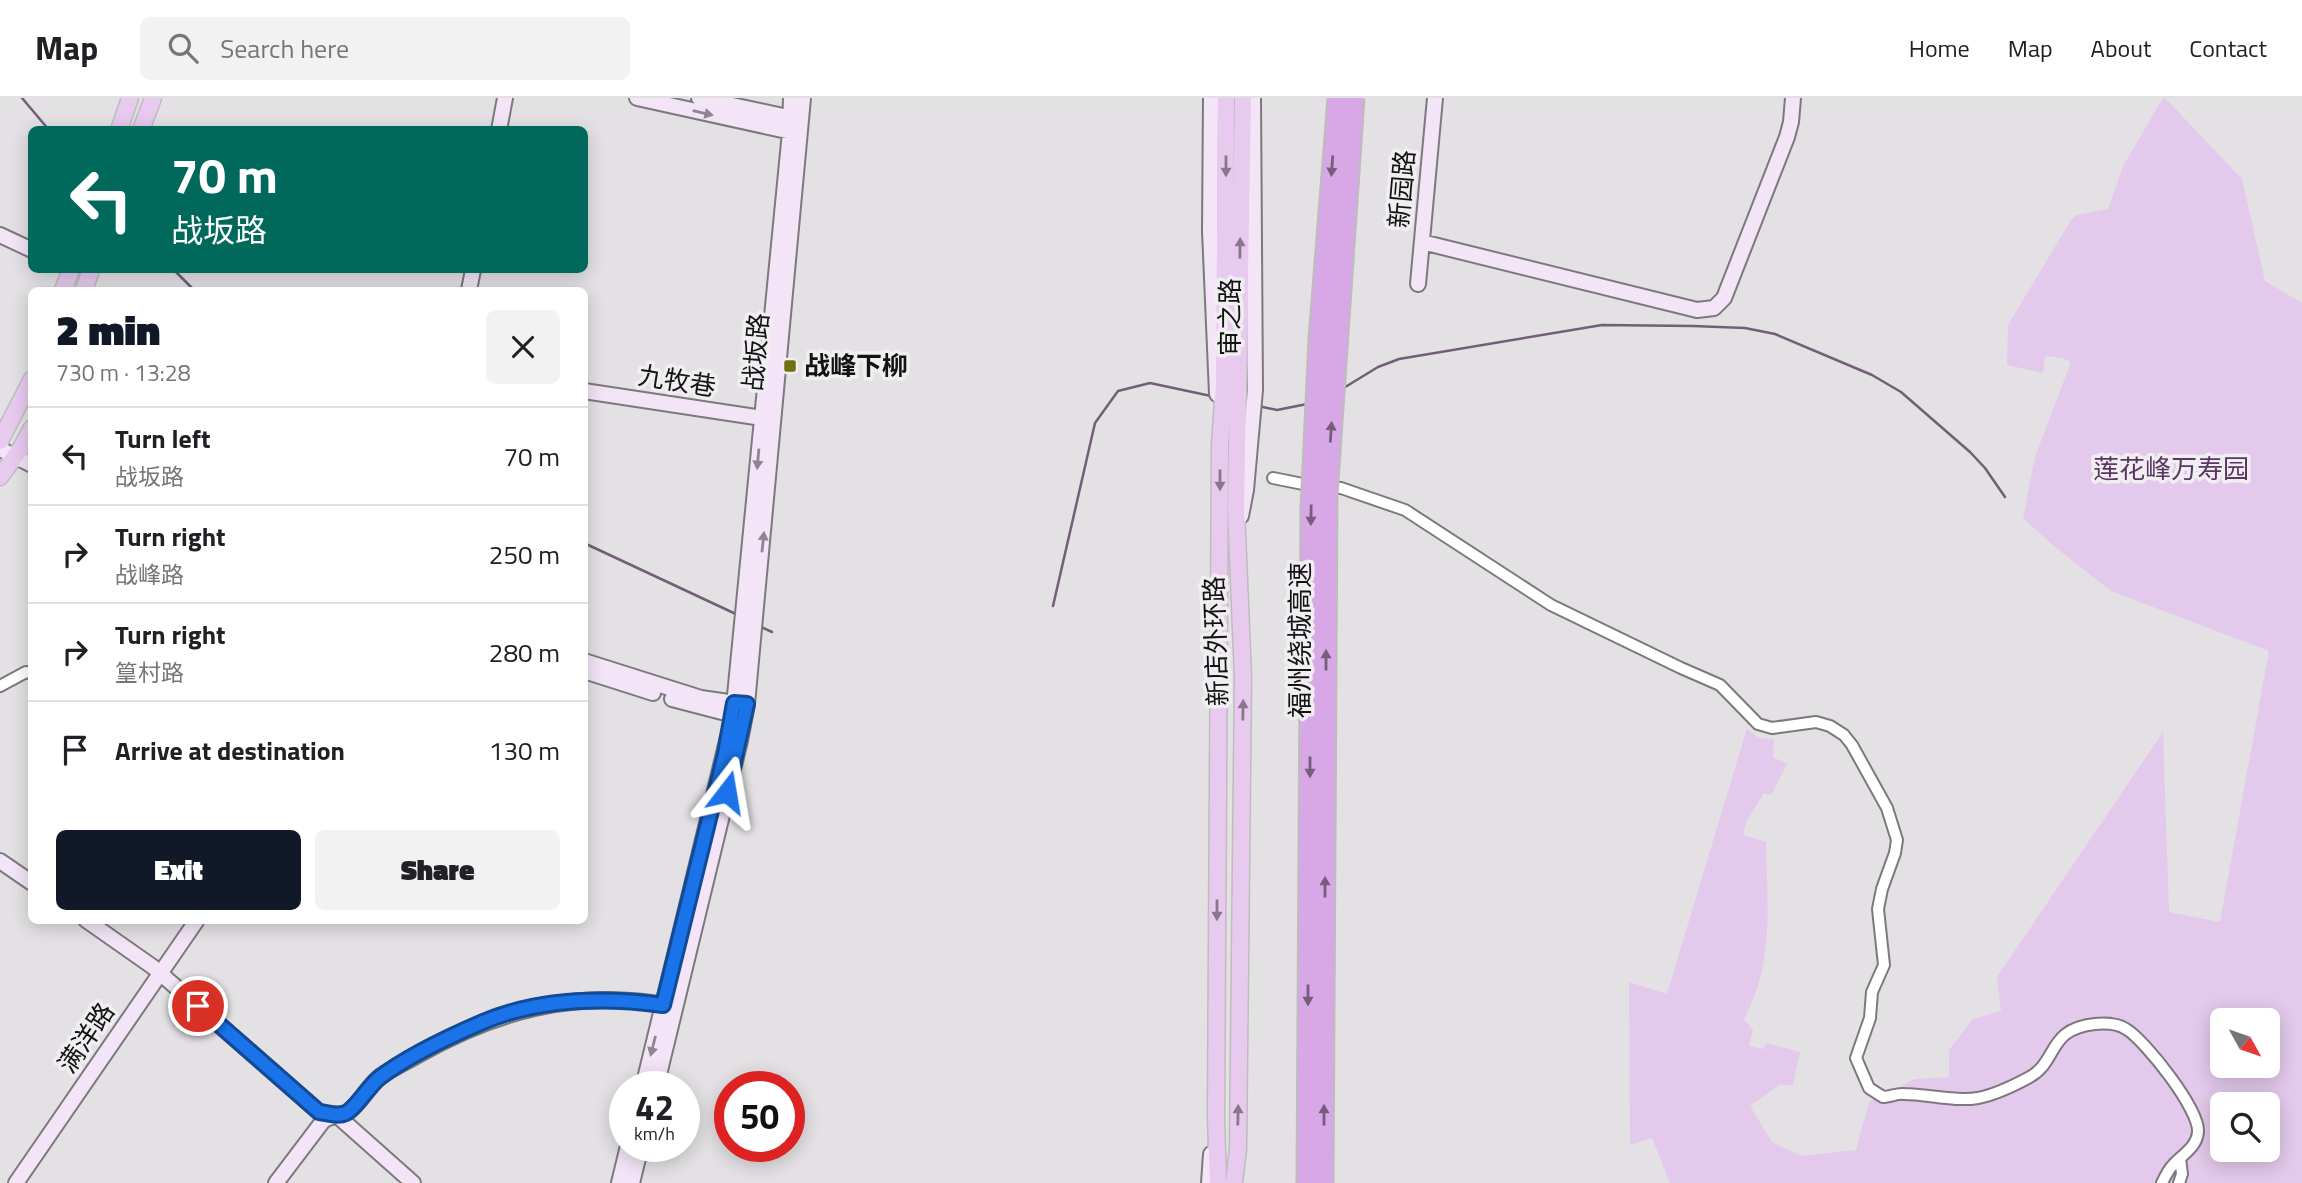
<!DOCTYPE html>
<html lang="en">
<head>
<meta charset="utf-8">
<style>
	:root { --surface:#fff; --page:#f2f2f2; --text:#202124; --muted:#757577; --line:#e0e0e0; --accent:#111827 }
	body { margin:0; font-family:"Titillium Web","Noto Sans SC",sans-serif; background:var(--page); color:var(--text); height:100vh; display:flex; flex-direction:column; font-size:26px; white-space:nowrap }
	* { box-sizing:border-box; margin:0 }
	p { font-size:23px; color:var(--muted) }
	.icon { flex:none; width:38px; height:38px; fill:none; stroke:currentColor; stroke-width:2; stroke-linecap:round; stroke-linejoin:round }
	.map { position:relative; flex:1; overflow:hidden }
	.sheet { position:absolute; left:28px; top:189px; width:560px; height:637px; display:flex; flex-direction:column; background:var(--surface); border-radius:10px; box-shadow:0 4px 18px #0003 }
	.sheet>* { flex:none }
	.top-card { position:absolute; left:28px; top:28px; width:560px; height:147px; border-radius:10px; box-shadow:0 4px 18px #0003; background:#00695c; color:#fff; overflow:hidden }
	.needle { width:46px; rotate:130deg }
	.fabs { position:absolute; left:2210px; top:910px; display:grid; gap:14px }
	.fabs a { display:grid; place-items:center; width:70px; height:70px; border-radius:10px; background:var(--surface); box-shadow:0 4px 18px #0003; font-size:35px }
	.speed { position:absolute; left:609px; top:973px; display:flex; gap:14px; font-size:35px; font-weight:700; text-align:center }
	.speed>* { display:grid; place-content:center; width:91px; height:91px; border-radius:50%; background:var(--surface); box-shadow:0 4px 18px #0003; line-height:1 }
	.speed small { font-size:18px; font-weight:400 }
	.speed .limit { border:10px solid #d22; background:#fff; color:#111 }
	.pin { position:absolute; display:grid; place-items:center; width:60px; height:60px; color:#fff; margin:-30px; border:4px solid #fff; border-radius:50%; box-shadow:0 2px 7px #0007 }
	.me { position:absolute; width:77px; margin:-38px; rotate:14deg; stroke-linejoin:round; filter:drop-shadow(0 0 5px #0008) }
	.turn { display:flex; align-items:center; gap:24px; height:147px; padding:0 28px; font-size:32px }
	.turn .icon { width:91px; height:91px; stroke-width:2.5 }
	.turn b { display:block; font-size:49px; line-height:60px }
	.round { display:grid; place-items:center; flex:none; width:74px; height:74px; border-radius:10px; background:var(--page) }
	.head { display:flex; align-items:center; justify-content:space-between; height:119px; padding:0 28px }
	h1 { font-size:42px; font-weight:800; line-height:52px; color:var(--accent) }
	.cta { display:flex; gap:14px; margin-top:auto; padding:14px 28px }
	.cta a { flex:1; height:80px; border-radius:10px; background:var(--accent); color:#fff; font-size:28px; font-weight:800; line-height:80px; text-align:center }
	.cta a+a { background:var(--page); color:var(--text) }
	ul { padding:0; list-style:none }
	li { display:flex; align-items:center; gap:21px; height:98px; padding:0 28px; border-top:2px solid var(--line) }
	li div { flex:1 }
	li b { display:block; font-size:26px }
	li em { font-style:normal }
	header { display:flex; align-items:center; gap:42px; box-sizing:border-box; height:98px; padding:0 35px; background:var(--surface); border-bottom:2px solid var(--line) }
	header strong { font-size:33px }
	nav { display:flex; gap:38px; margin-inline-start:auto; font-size:24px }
	.search { width:490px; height:63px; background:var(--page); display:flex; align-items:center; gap:18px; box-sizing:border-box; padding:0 24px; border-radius:10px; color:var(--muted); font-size:26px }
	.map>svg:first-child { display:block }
</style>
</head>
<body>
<header>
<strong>Map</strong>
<div class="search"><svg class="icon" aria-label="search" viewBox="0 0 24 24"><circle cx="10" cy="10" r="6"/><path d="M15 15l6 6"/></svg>Search here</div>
<nav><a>Home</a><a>Map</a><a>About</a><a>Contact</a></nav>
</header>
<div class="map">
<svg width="2302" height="1085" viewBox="0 0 2302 1085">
	<rect width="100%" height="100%" fill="#e4e1e4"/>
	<path fill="#e3c9eb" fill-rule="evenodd" d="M2163,0H2165L2242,81L2265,183L2302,205V1085H1670L1652,1040L1630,1047L1629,884L1667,896L1747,630L1758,640L1774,641L1773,659L1787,666L1771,697L1764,695L1746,724L1743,737L1766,744C1767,807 1775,863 1744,921L1753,932L1749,948L1764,951L1766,945L1800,954L1793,987H1779L1750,1008L1772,1044L1801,1058L1856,1052L1869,1004L1915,981L1949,979V952L1973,921L2001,913L1997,879L2163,634L2169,814L2220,824L2269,553L2111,493L2055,449L2023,420L2035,359L2071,264L2062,260L2045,258L2043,275L2007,267L2008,227L2071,122L2077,117L2108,111L2123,68ZM2222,922H2268V968H2222ZM2222,1006H2268V1052H2222Z"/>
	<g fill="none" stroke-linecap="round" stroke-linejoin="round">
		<path stroke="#715f77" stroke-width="2.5" d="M22,0L49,32
			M174,172L194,192
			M1342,291L1378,269L1399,261L1602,227L1693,228L1745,230L1775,236L1872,277L1901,294L1970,354L1985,370L2005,399
			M1258,308L1277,312L1307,306
			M584,445L738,517
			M1053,508L1095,325L1118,293L1150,285L1211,298
			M759,528L772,534"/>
		<g stroke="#7c797c" stroke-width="14">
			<path id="street" d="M1273,380L1308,387L1341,390L1405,412L1551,507L1681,570L1720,587L1758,626L1772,630L1816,624L1830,628L1844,637L1852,647L1887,710L1897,742L1895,755L1882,791L1878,811L1884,867L1872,894L1870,920L1856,960L1869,990L1883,999C1890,999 1897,995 1904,996C1928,996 1954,1004 1978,1000C1994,997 2013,988 2028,980C2059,964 2046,931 2095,926C2106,925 2117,925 2126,931C2145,942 2200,1012 2198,1034C2197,1049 2182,1057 2173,1067C2168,1072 2165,1079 2162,1085
				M0,588L26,574L32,576
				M2179,1085L2182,1076L2180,1060"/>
		</g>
		<g stroke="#7c797c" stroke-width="18">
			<path id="secondary" d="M637,0L796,35
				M699,0L797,21
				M1211,0L1210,133L1217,296
				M499,32L505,0
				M0,137L32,152
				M1422,144L1697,212L1714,210L1724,200L1787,39L1791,24L1793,0
				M1418,186L1435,0
				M469,192L473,172
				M584,293L762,320
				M0,351L32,367
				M1241,418L1246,392L1255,292L1253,0
				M584,563L701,600L742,606
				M584,573L653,595
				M672,601L741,619
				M0,763L32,785
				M86,822L153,869L319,1014L334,1017L341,1021L413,1085
				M643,989L733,618L790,34L791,0
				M656,989L740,643L747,606L803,0
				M16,1085L197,822
				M276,1085L323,1023C331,1017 340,1019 348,1014C360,1006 368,988 381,978C393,970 406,964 418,957C498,911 579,891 671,908
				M619,1085L628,1048
				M632,1085L641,1048
				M1209,1085L1211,1056"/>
		</g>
		<g stroke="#bdbdbd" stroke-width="19">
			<path id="primary" d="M119,32L130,0
				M141,32L153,0
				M63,192L71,172
				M84,192L91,172
				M0,343L32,281
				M0,379L21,350L32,330
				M1218,1085L1216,1019L1220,346L1224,288L1226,0
				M1234,1085L1238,1051L1243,579L1236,410L1243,0"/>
		</g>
		<use href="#street" stroke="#fff" stroke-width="10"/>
		<use href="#secondary" stroke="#f3e5f7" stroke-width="14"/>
		<use href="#primary" stroke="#e8caef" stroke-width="16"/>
		<g stroke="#bdbdbd" stroke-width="23" stroke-linecap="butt">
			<path id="highway-bridge" d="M1307,1085L1311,410L1319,241L1338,0
				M1323,1085L1327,398L1354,0"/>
		</g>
		<use href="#highway-bridge" stroke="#d8a7e5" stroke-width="19"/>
	</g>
	<defs><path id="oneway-solid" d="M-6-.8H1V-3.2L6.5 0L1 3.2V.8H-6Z" transform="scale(1.75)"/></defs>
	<g fill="#8e8691">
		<use href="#oneway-solid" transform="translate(703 15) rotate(13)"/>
		<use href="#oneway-solid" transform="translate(758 361) rotate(95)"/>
		<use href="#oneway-solid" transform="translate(763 444) rotate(-84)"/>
		<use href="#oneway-solid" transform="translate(653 948) rotate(104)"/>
	</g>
	<g fill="#88788c">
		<use href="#oneway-solid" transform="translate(1226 68) rotate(90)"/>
		<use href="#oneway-solid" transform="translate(1240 150) rotate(-89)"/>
		<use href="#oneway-solid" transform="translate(1220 382) rotate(90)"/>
		<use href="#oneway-solid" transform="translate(1243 612) rotate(-89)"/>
		<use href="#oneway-solid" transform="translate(1217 812) rotate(90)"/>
		<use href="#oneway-solid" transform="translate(1238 1017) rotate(-89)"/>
	</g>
	<g fill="#765d7c">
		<use href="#oneway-solid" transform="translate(1332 68) rotate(94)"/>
		<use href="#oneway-solid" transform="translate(1331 334) rotate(-86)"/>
		<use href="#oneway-solid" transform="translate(1311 417) rotate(91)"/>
		<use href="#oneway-solid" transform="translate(1326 562) rotate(-90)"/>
		<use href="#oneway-solid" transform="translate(1310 669) rotate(90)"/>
		<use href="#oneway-solid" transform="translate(1325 789) rotate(-90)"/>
		<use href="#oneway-solid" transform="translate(1308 897) rotate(90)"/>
		<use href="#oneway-solid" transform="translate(1324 1017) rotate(-90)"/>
	</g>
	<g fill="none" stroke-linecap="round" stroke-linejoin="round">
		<g stroke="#114b97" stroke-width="18">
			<path id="route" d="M198,908L319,1014C329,1015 337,1019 346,1015C356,1010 368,989 379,980C409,957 448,939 483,924C540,900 603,899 663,907L725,656L734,605L747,606L727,694"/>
		</g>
		<use href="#route" stroke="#1a73e8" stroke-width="12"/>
	</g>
	<rect fill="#706f11" stroke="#f1eef2" stroke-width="2.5" x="783" y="261" width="14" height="14" rx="3.5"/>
	<g text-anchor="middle" stroke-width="7" stroke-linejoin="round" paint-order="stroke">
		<g font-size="26" fill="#131314" stroke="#f1eef2">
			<text transform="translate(1402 91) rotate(-85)" y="9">新园路</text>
			<text transform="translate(1230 219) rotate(-90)" y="9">审之路</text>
			<text transform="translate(756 254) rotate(-85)" y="9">战坂路</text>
			<text transform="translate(677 283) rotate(9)" y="9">九牧巷</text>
			<text transform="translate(1300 542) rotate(-90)" y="9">福州绕城高速</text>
			<text transform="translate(1216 543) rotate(-92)" y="9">新店外环路</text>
			<text transform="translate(86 940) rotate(-56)" y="9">满洋路</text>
		</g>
		<g font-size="26" font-weight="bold" fill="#131314" stroke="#f1eef2" text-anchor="start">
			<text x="804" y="277">战峰下柳</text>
		</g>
		<g font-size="26" fill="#5b3665" stroke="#f1eef2">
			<text x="2171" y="380">莲花峰万寿园</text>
		</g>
	</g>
</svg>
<div class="fabs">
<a><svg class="needle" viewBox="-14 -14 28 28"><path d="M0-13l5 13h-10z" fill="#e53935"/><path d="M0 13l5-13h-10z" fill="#757577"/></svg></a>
<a><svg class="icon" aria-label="search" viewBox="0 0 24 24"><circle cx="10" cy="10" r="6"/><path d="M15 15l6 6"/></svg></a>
</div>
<div class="speed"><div>42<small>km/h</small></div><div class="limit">50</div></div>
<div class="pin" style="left:198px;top:908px;background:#d93025"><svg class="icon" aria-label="arrive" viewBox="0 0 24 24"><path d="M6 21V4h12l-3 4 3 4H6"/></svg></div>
<svg class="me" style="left:727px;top:694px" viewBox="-20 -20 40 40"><path d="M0-17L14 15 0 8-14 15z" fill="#1a73e8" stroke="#fff" stroke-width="4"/></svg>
<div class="top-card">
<div class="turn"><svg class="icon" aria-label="left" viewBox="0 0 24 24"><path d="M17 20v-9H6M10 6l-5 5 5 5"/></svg><div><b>70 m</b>战坂路</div></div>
</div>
<section class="sheet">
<div class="head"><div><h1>2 min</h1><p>730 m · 13:28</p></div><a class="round"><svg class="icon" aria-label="close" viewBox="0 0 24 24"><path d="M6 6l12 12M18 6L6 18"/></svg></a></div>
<ul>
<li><svg class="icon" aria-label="left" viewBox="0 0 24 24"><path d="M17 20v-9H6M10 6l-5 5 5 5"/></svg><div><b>Turn left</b><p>战坂路</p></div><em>70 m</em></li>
<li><svg class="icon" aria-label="right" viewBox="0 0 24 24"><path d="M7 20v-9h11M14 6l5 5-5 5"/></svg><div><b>Turn right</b><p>战峰路</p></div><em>250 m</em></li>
<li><svg class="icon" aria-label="right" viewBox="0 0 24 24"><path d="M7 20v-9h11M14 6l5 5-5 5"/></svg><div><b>Turn right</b><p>篁村路</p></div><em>280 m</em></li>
<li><svg class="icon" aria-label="arrive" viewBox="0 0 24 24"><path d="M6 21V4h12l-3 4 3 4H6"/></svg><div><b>Arrive at destination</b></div><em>130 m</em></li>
</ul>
<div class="cta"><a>Exit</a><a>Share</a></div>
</section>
</div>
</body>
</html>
